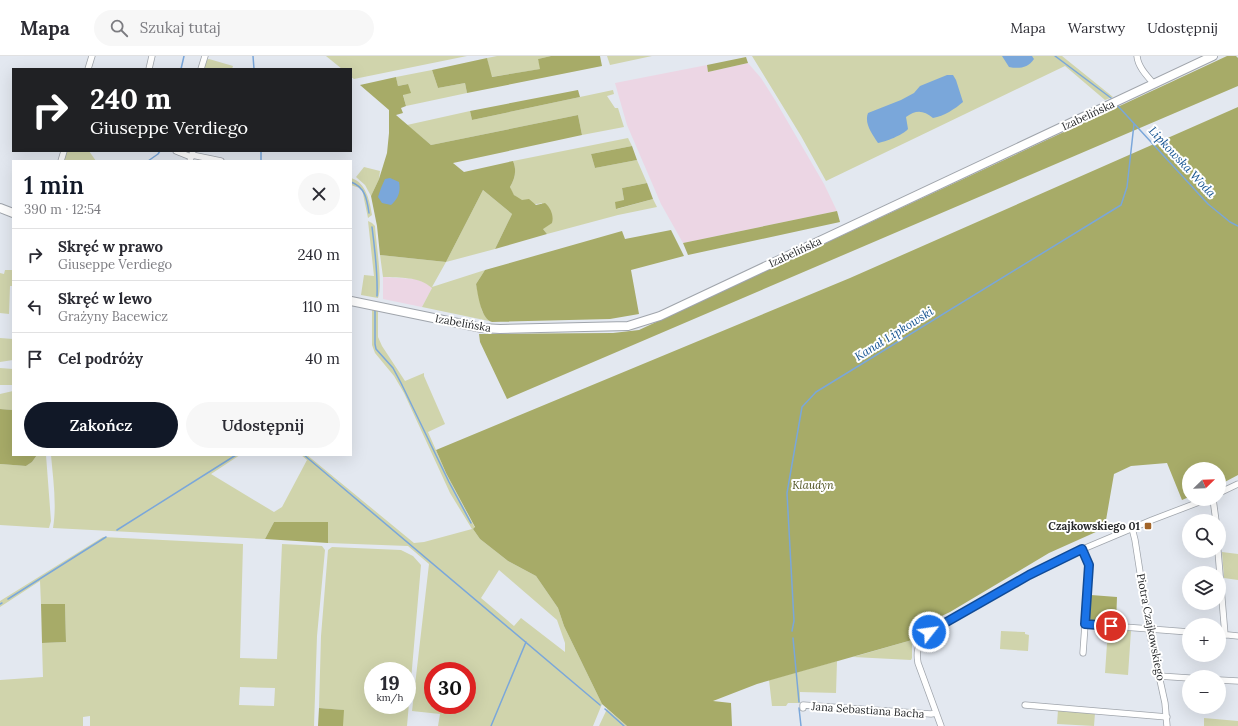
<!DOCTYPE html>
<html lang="pl">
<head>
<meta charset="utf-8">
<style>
	:root { --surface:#fff; --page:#f7f7f7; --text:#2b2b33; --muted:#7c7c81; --line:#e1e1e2; --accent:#111827 }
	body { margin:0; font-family:Lora,serif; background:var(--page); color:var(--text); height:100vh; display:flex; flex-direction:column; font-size:15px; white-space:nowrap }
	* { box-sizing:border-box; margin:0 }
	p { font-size:13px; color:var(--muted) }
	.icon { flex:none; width:22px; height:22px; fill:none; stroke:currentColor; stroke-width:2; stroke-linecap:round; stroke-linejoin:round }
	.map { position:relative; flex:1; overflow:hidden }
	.sheet { position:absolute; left:12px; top:104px; width:340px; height:296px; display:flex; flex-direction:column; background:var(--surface); border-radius:0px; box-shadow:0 4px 16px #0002 }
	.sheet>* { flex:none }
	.guide { position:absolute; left:12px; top:12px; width:340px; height:84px; border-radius:0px; box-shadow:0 4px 16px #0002; background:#202124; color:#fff; overflow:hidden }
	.needle { width:26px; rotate:67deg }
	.controls { position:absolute; left:1182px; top:406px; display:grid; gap:8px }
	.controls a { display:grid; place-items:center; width:44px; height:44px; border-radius:50%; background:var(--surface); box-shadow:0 4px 16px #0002; font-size:20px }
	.speed { position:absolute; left:364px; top:606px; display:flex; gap:8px; font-size:20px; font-weight:700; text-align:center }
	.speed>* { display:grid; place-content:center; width:52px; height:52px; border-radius:50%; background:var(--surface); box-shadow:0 4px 16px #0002; line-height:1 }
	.speed small { font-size:10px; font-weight:400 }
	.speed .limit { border:6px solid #d22; background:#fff; color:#111 }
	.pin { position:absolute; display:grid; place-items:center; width:34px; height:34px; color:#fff; margin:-17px; border:2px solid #fff; border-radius:50%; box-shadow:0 1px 4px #0007 }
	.me { position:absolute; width:44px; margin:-22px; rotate:60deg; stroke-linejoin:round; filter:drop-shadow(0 0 3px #0008) }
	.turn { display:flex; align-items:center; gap:14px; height:84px; padding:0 12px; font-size:18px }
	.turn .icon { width:52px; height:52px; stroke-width:2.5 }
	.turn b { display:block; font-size:28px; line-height:34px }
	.round { display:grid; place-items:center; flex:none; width:42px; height:42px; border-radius:21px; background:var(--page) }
	.headline { display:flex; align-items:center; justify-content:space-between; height:68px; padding:0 12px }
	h1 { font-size:24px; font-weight:600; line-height:30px; color:var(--accent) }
	.cta { display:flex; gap:8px; margin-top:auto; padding:8px 12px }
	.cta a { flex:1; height:46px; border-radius:24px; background:var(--accent); color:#fff; font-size:16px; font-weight:600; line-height:46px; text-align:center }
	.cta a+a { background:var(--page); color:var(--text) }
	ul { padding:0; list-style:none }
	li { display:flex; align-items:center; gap:12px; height:52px; padding:0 12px; border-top:1px solid var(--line) }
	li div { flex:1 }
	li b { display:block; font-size:15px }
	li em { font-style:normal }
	header { display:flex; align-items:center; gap:24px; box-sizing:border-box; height:56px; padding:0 20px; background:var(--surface); border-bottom:1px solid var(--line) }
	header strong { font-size:19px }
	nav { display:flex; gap:22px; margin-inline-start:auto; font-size:14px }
	.search { width:280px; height:36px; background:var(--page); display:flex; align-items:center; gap:10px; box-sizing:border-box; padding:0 14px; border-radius:22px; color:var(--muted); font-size:15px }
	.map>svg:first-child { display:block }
</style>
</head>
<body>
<header>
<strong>Mapa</strong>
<div class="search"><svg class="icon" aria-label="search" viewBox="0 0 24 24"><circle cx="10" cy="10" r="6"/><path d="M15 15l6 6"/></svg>Szukaj tutaj</div>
<nav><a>Mapa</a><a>Warstwy</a><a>Udostępnij</a></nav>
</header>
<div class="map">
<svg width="1238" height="670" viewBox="0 0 1238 670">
	<rect width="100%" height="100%" fill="#e3e8f0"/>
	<path fill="#ecd6e4" d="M748,7L761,22L775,44L824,128L837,155L683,187L661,148L627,69L615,27L707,9L708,16Z
		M383,221L415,223L426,227L432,232L422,251L383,243Z"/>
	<path fill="#d0d4ac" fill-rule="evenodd" d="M326,0H467L354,23L351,21V13H342Z
		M497,0H551L538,3L541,13L491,21L487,2Z
		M607,0H652L610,9Z
		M752,0H1062L1113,41L1105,44L1065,10L826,125L801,80Z
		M209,3L233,10L232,13H204L206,4Z
		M432,14L438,32L465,27L467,37L406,50L403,38L408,28L398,30L396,21Z
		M613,34L614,38L607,40L615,52H618L624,71L582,79L578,59L431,89L407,69L470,55L472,64Z
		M628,82L632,90L591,98L595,112L637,104L647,127L622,132L624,144L617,153L653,143L657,151L618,159L547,178L543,173L542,147C534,150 521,146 515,140C513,138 511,134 510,131C515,123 517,114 513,105Z
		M66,95H89L96,105H63Z
		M364,111L380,115L379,123L371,140L365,129L356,121Z
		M351,122C366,126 370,146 372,159L368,162L362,133L351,129Z
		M483,134L512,158L495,193L446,206L432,231L485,214L476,228L482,255L489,265L422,251L432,232C418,220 400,222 383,221L380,199L446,206Z
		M368,165L372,167L375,170C376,186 383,229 378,242L361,239L364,219L374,220Z
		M5,214H13V230H10L9,258L0,257V217L4,218Z
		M372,254L378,255V281L382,290L405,325L424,317V320L445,368L428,376L446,417L475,472L473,473L480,483L508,505L536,520L558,552L564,570L602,648L593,670H438L440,658L412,655L429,508L408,490L328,487V466H274L265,483L53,472C57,448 53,423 51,399H240L211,418L274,456L282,451L307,404L301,399H307L414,487L424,486L472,473L450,437L404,337L394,320L375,297L372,289ZM499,514L557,564L565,587V596L521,562L514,570L481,542ZM433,615H467V649H433Z
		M0,282L13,283V304L0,306Z
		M0,312L13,313V329H0Z
		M13,335V354L0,353V338Z
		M37,399H46L51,465L49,472L0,469V408L26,410L32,406Z
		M103,481L243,488L240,602L277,603L282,488L322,490L325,494L317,580L314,670H90V660L83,661V670H0V624L43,621L42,587L66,586L65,548H41L40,525L0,551V545ZM240,631L275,632L274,650L239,649Z
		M332,491L401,494L413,500L421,509L407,670H343V654L319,652L321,580L328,494ZM373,615H407V649H373Z
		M1222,496L1238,498V524L1224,522Z
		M1108,573L1131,575L1128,619L1105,617Z
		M1001,575L1025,576V578L1029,579L1028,595L1000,593Z
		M912,584V602L911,604L853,601Z
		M837,605L836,637L800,636V647H788L786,650H772L769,624Z
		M607,653L627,670H599Z
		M1058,654L1095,657L1094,670L1057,668Z
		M1204,662L1238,665V670H1204Z"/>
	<path fill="#a7ab68" d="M551,0H600L602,10L467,37L465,27L438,32L432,14L487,2L492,21L540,13L538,3Z
		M1227,0H1236L1238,2V30L507,343L480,286L479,278L613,277L639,274Z
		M746,1L748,7L708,16L707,9Z
		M396,21L398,30L408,28L411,37L403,39L406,50L401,52L403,57L396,59L431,89L578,59L582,79L453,107L464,116L513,105C517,114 515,123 510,131L514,139L522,144L529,143L536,149L545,147C551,152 554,160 552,167L543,173L547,178L495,193L512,158L483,134L446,206L380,199L377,170L371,140L379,123L387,97L389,77V54L360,29Z
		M578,34L580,41L472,64L470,55Z
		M1238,51V419L1219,429V413H1189V441L1182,444L1167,407L1131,410L1114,418L1106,464L1107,471L1049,497L950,556L915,573L912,584L757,628L713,645L731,647L732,670H627L602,648L564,570L558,552L536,520L508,505L480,483L473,473L475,471L446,417L436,394L850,222Z
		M632,90L637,104L595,112L591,98Z
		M647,127L653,143L616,153L615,146L624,144L622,132Z
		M837,155L840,166L688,199L683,187Z
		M671,174L684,200L631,214L639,258L610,263L492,266C481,263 478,239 476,228L485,214L622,175L625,183Z
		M0,353L13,354V399H37L32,406L26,410L0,408Z
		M274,466H328V487L265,483Z
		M1091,539L1117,541L1116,567L1091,565L1089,562Z
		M41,548H65L66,586L42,587Z
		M319,652L344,654L343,670H318Z"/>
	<path fill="#7aa7da" d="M1002,0H1032L1034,3C1028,12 1019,13 1009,11Z
		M947,19H953L956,24L963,46C955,53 944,60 933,62C923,54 916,54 906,61L908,73C903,79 885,86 878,87C872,78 864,67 868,57L901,44L914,37L920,30Z
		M390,122L399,126C401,136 398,143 391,149L382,147L378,141L381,132L385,123Z"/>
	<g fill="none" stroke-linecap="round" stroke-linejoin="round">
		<path stroke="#7aa7da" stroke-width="1.5" d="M253,0L254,13
			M1055,0L1111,42
			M181,13L184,0
			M1117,49L1208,148L1230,166L1238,170
			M261,95V105
			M148,105L158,98L160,95
			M351,126C365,131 367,143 369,157
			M372,171C375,194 378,217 377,240
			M375,254V288L376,293L393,312L401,327L449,426L471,467
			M304,399L600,649
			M117,474L236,399
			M8,543L106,481
			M0,548L2,547
			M792,575L794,565L787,437L802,351L816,336L1121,149L1127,131L1134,68
			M793,582L799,646
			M799,652L801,670
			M605,653L624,670
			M491,670L526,586"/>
		<g stroke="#a0a5ac" stroke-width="7">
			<path id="street" d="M1137,0C1138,11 1147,20 1154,28
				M88,13L92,0
				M149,13L152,0
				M201,13L205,0
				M176,95L191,101
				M192,99L221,105
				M61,105L64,95
				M190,105L193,95
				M1219,437L1238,428
				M1213,443L1216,465
				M1132,472L1135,484L1149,574L1165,647L1167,670
				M1082,493L1089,512L1083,597
				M1218,495L1225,579
				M1085,568L1189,576
				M1219,578L1238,580
				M1159,620L1189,622
				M1219,624L1238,625
				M1025,649L1167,661
				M803,652V649L931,658L936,657
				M941,670L918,607C916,596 918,589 924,580L1004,533L1064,501L1152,464L1207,443"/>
		</g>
		<g stroke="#a0a5ac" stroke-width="10">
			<path id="secondary" d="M0,152L13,157
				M351,245L482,272L500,273L628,270L660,260L1213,0"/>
		</g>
		<use href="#street" stroke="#fff" stroke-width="5.5"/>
		<use href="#secondary" stroke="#fff" stroke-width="8"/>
	</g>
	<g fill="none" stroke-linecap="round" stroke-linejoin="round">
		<g stroke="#114b97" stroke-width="10">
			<path id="route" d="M929,576L1029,519L1082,493L1089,509L1085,568L1111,570"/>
		</g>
		<use href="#route" stroke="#1a73e8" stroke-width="7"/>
	</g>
	<rect fill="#a26429" stroke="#fff" stroke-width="1.5" x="1144" y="466" width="8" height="8" rx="2"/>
	<g text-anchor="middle" stroke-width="4" stroke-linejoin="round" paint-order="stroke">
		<g font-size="11" fill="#282a2c" stroke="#fff">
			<text transform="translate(1088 59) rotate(-25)" y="4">Izabelińska</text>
			<text transform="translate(795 196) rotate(-25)" y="4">Izabelińska</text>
			<text transform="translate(463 267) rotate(10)" y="4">Izabelińska</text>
			<text transform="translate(1151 571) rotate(79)" y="4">Piotra Czajkowskiego</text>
			<text transform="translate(868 654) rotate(4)" y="4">Jana Sebastiana Bacha</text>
		</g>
		<g font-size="11" font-style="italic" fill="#4e511e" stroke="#fff">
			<text x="813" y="433">Klaudyn</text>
		</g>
		<g font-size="11" font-weight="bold" fill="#282a2c" stroke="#fff" text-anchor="end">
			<text x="1140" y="474">Czajkowskiego 01</text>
		</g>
		<g font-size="12" font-style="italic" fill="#135290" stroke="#fff">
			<text transform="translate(1182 106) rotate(47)" y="4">Lipkowska Woda</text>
			<text transform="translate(894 278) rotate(-32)" y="4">Kanał Lipkowski</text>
		</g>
	</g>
</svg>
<div class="controls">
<a><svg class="needle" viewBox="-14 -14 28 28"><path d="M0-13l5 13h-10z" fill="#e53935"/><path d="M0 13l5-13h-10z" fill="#7c7c81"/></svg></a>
<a><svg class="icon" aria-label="search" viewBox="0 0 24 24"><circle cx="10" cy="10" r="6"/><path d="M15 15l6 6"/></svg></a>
<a><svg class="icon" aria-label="layers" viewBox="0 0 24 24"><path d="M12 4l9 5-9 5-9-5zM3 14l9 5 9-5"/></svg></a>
<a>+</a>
<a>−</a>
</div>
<div class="speed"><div>19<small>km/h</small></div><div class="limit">30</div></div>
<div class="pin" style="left:1111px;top:570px;background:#d93025"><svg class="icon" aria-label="arrive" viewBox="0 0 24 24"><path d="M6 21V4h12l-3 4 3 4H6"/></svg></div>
<svg class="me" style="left:929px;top:576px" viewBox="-20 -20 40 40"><circle r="17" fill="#1a73e8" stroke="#fff" stroke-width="3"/><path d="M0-11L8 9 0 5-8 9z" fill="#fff"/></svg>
<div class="guide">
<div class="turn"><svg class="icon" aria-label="right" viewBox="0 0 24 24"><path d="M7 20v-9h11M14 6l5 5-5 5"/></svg><div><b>240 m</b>Giuseppe Verdiego</div></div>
</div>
<section class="sheet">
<div class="headline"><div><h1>1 min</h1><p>390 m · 12:54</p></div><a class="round"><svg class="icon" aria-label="close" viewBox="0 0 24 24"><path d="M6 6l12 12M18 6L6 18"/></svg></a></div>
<ul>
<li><svg class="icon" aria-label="right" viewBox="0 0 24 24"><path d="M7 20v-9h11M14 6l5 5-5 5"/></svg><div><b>Skręć w prawo</b><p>Giuseppe Verdiego</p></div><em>240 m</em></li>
<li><svg class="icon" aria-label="left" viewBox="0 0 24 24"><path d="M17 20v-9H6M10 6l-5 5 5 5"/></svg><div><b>Skręć w lewo</b><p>Grażyny Bacewicz</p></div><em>110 m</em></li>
<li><svg class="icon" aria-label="arrive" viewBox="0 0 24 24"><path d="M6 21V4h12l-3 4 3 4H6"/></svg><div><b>Cel podróży</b></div><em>40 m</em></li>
</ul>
<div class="cta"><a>Zakończ</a><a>Udostępnij</a></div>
</section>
</div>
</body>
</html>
